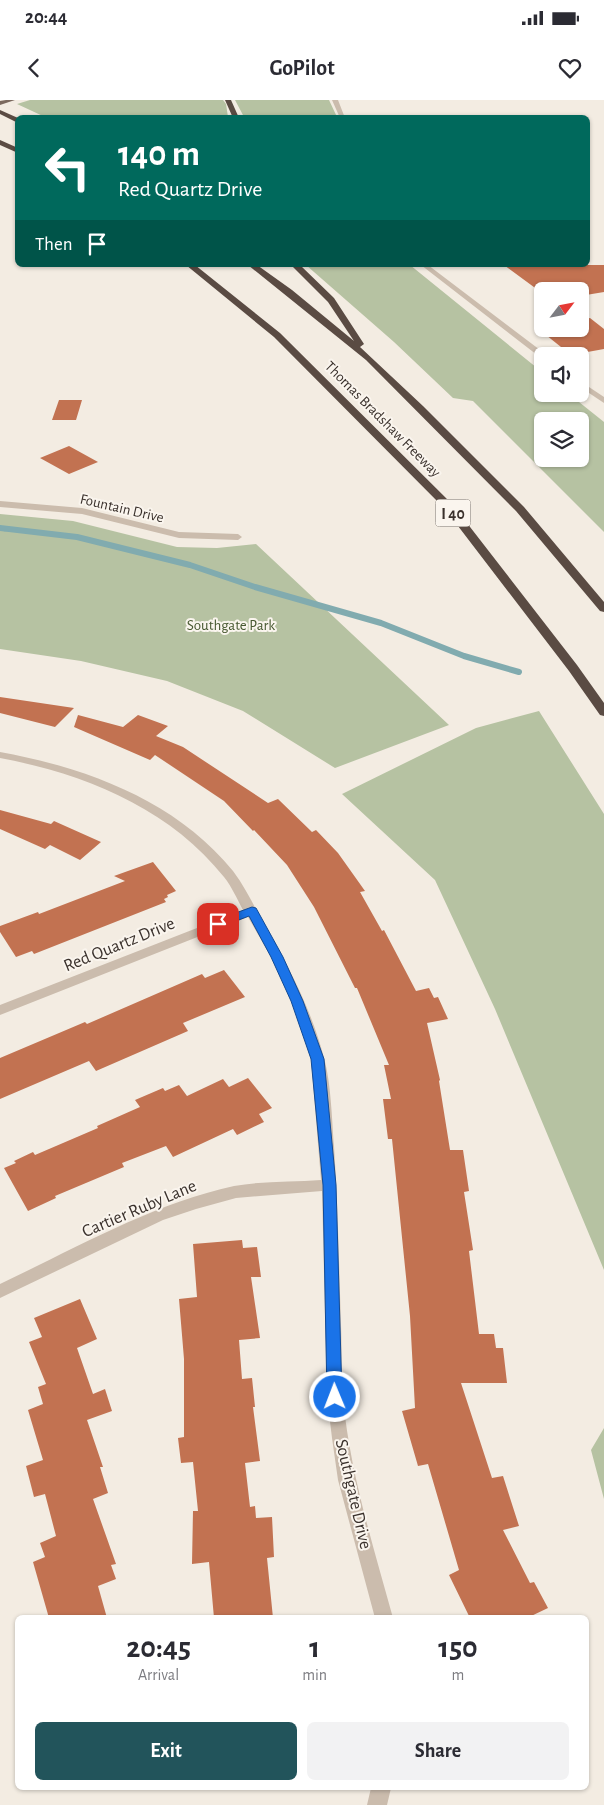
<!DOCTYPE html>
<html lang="en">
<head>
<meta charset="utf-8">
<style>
	:root { --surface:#fff; --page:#f2f2f3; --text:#2b2b33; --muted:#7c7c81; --accent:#22545b }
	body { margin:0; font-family:"Alegreya Sans",sans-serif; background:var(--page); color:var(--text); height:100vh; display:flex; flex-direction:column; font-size:19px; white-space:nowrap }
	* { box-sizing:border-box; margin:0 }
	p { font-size:16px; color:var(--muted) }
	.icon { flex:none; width:28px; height:28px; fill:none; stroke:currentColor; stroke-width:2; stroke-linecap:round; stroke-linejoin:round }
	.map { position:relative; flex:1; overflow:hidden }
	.sheet { position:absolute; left:15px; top:1515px; width:574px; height:175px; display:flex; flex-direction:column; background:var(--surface); border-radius:8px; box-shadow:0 1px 4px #0004 }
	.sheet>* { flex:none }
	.top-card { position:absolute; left:15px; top:15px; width:575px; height:152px; border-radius:8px; box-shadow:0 1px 4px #0004; background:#00695c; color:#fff; overflow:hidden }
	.needle { width:32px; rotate:58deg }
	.controls { position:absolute; left:534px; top:182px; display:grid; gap:10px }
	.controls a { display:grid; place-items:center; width:55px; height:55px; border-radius:8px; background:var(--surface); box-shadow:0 1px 4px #0004; font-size:25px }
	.pin { position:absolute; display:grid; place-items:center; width:42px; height:42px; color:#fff; margin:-21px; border-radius:10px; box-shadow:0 2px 8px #0006 }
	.me { position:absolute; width:55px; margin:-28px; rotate:359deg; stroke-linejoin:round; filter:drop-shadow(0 0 4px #0008) }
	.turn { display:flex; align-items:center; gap:18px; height:105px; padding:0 20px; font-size:22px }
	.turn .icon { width:65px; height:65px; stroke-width:2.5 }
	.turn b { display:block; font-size:35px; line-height:42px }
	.then { display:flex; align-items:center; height:48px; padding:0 20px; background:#0003; gap:10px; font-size:19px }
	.eta { display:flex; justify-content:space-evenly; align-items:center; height:85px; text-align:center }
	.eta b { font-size:30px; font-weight:700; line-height:35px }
	.action { display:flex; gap:10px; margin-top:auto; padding:10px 20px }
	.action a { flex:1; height:58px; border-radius:8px; background:var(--accent); color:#fff; font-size:20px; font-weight:700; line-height:58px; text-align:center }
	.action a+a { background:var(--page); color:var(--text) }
	.status { display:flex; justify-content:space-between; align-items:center; height:35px; padding:0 25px; background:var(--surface); direction:ltr }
	.status svg { height:14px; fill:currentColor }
	header { display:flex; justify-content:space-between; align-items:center; height:65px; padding:0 20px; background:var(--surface); font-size:22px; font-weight:700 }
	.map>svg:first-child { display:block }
</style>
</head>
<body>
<div class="status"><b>20:44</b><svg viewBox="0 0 49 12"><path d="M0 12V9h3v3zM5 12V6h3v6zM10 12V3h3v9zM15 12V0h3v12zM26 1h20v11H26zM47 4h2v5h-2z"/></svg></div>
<header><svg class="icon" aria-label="back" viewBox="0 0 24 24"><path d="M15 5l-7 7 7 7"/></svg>GoPilot<svg class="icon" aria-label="heart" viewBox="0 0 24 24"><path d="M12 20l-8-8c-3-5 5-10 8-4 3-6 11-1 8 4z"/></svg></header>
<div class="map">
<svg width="604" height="1705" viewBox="0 0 604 1705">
	<rect width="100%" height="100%" fill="#f3ece2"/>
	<path fill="#b6c2a2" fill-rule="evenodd" d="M30,0H223L226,4L228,17H45L17,4Z
		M235,0H329L337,17H244Z
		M306,165H410L542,272V294H569L604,322V432L473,301L453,298L394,242ZM580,321V359H542V321Z
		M0,414L73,421L177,447L217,448L256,444L449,625L335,668L243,611L167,581L81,561L0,549Z
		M539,611L604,714V1170L495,909L435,780L342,694L476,628Z
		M604,1328V1399L591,1350Z"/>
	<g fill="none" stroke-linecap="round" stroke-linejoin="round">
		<path stroke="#81abaf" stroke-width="4.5" d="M0,428L5,429"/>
		<path stroke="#81abaf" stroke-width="6" d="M0,428L77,437L190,465L255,487L381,523L464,556L519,572"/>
	</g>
	<path fill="#c27251" d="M504,165H604V192L580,196V191H542V193Z
		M590,218L604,229V249L571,255L536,227L580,229V220Z
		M59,300H82L76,320H52Z
		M69,346L98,362L69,374L40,358Z
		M0,597L74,608L55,627L0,613Z
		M78,615L123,627L138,615L168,626L156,636L183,647L268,703L278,699L312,732L316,730L338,753L365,791L360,792L382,831L384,830L416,891L429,888L434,898L438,897L448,919L427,923L440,980L439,981L450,1050H463L469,1091L464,1092L473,1150L469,1151L479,1234H494L496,1248H503L507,1283H461L492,1378L503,1376L519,1426L503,1430L530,1483L534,1482L548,1508L527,1518H470L449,1475L459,1470L428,1364L418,1366L402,1311L415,1308L410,1216L392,1039H388L383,999H391L384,965H389L357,888H355L314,807L287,765L254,730L253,731L224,701L155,655L150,660L74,627Z
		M0,710L51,724L54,721L101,742L80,760L50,745L45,749L0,729Z
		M153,762L176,791L167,795L168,797L164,799L166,802L34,854L32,851L16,857L0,832V826L38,812L39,814L125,781L114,776Z
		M224,870L245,897L183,923L188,931L96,971L89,961L0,999V958L85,922L87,924L202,874L205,878Z
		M248,978L272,1008L259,1014L264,1022L237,1035L233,1029L173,1057L166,1046L122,1063L124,1067L55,1096L56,1098L28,1111L4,1068L16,1063L14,1061L33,1052L35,1055L98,1028L97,1026L140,1007L135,1000L163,988L165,991L179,985L187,996L223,979L229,987Z
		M242,1140L243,1148L257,1147L261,1177H251L260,1238L239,1240L242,1279L252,1278L255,1307H253L260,1361L245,1363L250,1407L255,1406L256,1418L272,1417L274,1457L267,1458L273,1518H214L209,1462L192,1464L193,1411H198L193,1362L181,1363L178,1338L184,1337V1259L179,1199L197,1197L193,1144Z
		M80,1199L97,1239L77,1248L93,1294L105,1289L112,1311L87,1320L103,1367H100L108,1393L93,1399L116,1464L111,1465L116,1479L98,1486L107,1518H49L33,1462L45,1457L40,1443L56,1436L45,1394L34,1397L26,1366L43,1360L28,1310L43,1304L38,1287L46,1284L29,1242L42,1237L34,1218Z"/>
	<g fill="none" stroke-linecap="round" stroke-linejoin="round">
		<path fill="#cbbcad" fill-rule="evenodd" d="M332,0H338L345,18H340Z
			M421,165H428L548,256L541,258Z
			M580,281L604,297V303L580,287Z
			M0,401L82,408L179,432L238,434L242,437L238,440L179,438L82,414L0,407Z
			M0,652C87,668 175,700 233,771C248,791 257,813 269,833C292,872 313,915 324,958C331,982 332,1021 334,1046C338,1106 339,1165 341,1225C342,1249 341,1274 343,1298C350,1373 373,1445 393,1518H375L338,1380L332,1338L327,1297L322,1091L236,1098L196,1109L163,1120L0,1198V1184C76,1148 152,1104 234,1086C262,1081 293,1082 321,1080L311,959L291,901L271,857L248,817L0,915V905L243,810C237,799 232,787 224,777C169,708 85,674 0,658Z
			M371,1688H391L387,1705H367Z"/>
		<path fill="#7b695e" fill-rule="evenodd" d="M6,0H15L0,5V1Z"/>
		<path fill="#5a4b43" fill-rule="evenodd" d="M225,0H231L239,18H233Z
			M0,10L18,18V23L0,14Z
			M0,40L18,48V53L0,45Z
			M186,165H195L280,233L453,405L577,565L604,603V616L600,615L569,571L445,409L274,237Z
			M248,165H257L292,190L354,241L328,202L291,165H300L334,198L364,244L360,247L423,306L524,407L604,502V512L600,511L516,411L366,260Z"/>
	</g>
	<path fill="#1a73e8" stroke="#114b97" d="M252,807L256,808L283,857L303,901L324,959L336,1085L342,1297L340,1301L335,1303L329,1301L327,1297L323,1085L311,959L291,901L271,857L249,816L218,828L212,824L214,821Z"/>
	<g text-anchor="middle" stroke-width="4" stroke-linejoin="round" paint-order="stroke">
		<g font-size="15" fill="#3a312c" stroke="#faf5ee">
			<text transform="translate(383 319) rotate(45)" y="5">Thomas Bradshaw Freeway</text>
			<text transform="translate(122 408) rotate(13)" y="5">Fountain Drive</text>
		</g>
		<g font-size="15" fill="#475830" stroke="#faf5ee">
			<text x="231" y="530">Southgate Park</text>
		</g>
		<rect fill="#faf5ee" stroke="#746c66" stroke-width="1" x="435.5" y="399.5" width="35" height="27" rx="4"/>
		<g font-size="16" font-weight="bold" fill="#3a312c">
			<text x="453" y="419">I 40</text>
		</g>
		<g font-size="18" fill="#3a312c" stroke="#faf5ee">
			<text transform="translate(119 844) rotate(-22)" y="6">Red Quartz Drive</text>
			<text transform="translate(139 1108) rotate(-23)" y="6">Cartier Ruby Lane</text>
			<text transform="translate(354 1394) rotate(77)" y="6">Southgate Drive</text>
		</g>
	</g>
</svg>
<div class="controls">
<a><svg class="needle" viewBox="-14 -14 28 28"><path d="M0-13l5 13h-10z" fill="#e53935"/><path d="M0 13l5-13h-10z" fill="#7c7c81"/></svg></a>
<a><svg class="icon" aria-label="sound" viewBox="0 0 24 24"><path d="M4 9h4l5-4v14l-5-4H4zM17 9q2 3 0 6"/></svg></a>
<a><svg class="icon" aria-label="layers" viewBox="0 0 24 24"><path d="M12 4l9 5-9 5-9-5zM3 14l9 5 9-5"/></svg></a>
</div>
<div class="pin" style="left:218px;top:824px;background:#d93025"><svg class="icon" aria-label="arrive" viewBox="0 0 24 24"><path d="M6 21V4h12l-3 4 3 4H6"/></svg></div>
<svg class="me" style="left:335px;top:1297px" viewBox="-20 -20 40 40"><circle r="17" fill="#1a73e8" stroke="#fff" stroke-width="3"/><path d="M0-11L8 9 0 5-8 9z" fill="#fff"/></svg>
<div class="top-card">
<div class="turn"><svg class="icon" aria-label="left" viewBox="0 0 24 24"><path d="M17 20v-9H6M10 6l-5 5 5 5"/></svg><div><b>140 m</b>Red Quartz Drive</div></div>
<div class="then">Then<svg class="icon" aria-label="arrive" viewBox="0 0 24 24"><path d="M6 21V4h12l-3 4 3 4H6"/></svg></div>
</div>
<section class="sheet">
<div class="eta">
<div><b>20:45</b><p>Arrival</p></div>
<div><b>1</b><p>min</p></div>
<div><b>150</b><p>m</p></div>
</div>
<div class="action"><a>Exit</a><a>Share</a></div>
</section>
</div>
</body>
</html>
